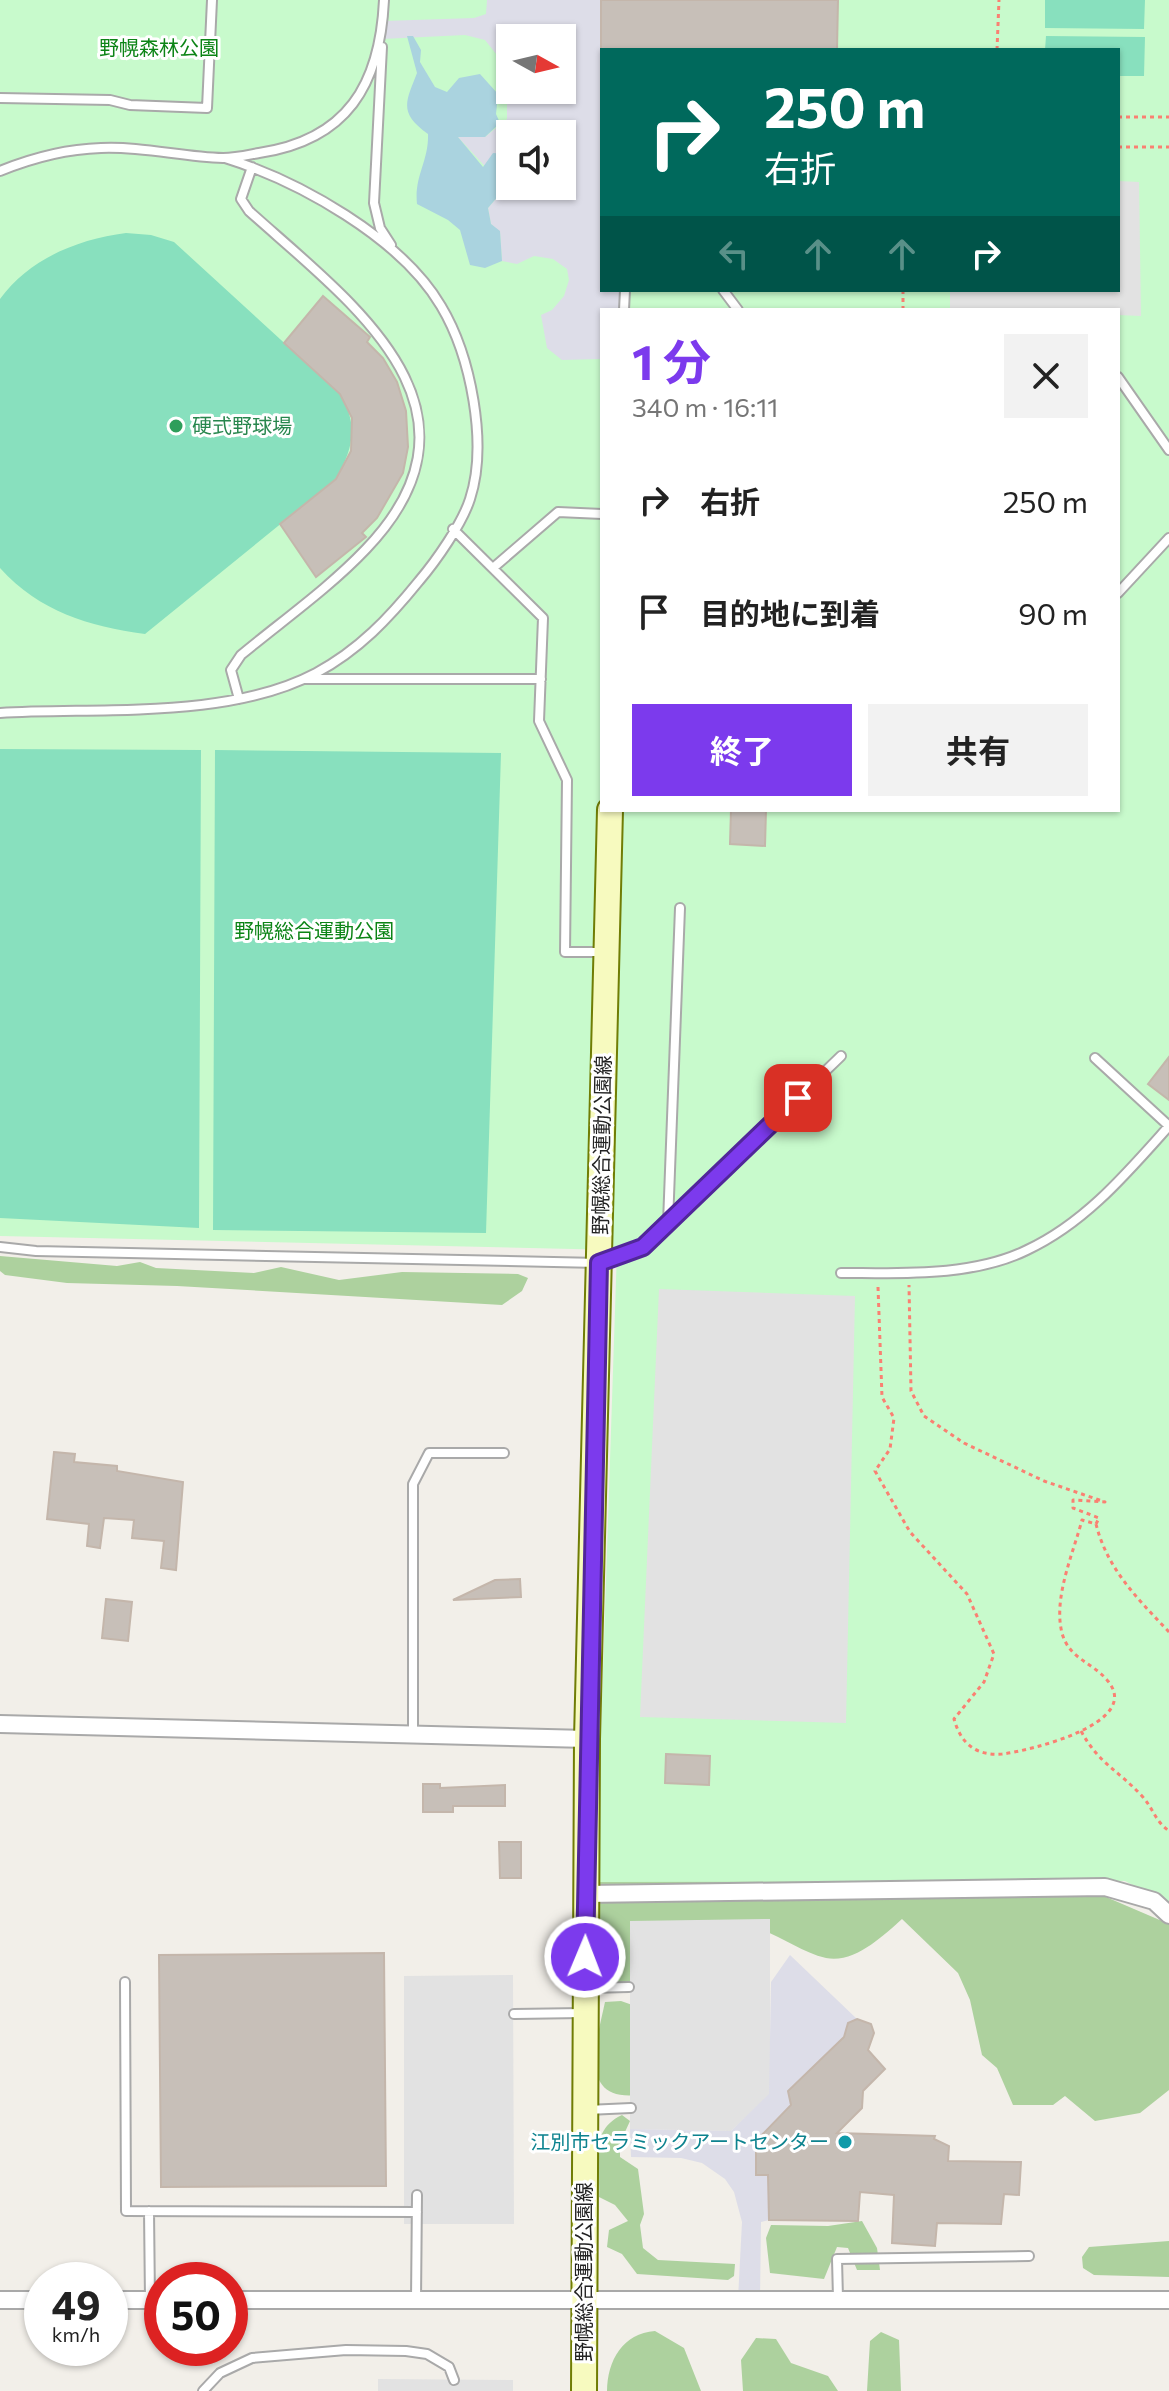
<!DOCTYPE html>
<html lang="ja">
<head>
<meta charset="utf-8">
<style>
	:root { --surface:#fff; --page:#f2f2f2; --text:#222; --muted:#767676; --accent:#7c3aed }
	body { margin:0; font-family:Commissioner,"Noto Sans JP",sans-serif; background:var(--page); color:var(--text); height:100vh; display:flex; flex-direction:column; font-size:30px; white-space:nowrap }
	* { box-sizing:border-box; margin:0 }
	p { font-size:26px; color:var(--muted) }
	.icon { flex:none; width:44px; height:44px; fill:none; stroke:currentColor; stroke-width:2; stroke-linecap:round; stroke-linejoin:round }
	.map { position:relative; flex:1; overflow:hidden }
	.panel { position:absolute; left:600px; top:308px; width:520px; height:504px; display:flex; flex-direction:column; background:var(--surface); border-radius:0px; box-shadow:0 2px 6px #0004 }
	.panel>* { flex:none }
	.guide { position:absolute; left:600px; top:48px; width:520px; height:244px; border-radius:0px; box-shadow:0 2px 6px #0004; background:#00695c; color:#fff; overflow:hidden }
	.needle { width:52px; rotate:98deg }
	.fabs { position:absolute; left:496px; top:24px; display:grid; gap:16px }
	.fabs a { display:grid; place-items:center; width:80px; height:80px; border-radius:0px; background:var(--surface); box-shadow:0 2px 6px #0004; font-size:40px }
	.speed { position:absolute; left:24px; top:2262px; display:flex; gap:16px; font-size:40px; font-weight:700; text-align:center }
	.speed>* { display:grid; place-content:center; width:104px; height:104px; border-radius:50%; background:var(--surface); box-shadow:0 2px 6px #0004; line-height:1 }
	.speed small { font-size:20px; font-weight:400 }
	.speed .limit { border:12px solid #d22; background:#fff; color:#111 }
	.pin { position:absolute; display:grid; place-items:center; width:68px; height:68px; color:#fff; margin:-34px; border-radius:16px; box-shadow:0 4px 12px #0006 }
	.me { position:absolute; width:88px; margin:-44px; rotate:1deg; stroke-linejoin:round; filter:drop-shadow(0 0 6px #0008) }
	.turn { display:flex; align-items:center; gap:28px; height:168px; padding:0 32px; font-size:36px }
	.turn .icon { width:104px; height:104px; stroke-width:2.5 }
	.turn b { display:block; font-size:56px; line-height:68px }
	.lanes { display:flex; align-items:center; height:76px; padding:0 32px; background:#0003; justify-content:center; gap:40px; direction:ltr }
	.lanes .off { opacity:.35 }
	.round { display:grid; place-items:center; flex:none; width:84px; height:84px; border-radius:0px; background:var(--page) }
	.overview { display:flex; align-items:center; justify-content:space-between; height:136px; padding:0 32px }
	h1 { font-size:48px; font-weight:700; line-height:60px; color:var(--accent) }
	.primary-button { display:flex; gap:16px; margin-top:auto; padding:16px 32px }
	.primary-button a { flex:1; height:92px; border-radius:0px; background:var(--accent); color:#fff; font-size:32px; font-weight:700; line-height:92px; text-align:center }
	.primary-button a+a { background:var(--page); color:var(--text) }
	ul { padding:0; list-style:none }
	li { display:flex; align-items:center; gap:24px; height:112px; padding:0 32px }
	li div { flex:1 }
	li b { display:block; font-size:30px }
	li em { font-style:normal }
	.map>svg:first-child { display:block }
</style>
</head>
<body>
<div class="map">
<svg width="1169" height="2391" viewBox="0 0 1169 2391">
	<rect width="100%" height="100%" fill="#f2efe9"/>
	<path fill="#add19e" d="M0,1256L117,1266L140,1262L156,1268L254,1273L281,1267L339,1280L402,1272L518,1274L528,1278L522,1291L502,1305L177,1286L67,1283L5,1275L0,1271Z
		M608,1706L1033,1896L1106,1897L1169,1924V2090L1140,2113L1095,2121L1065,2096L1053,2105H1013L997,2068L982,2055L970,2000L958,1973L902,1919C883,1936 854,1964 826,1958C800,1952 778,1933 752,1927L636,1994L598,1980L592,1965L593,1919L604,1825L596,1808Z
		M621,2001L638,2007L637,2095C577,2101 597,2040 605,2002Z
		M622,2115L630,2121L620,2143V2157L638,2169L644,2214L640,2225L643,2248L658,2260L735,2264L734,2276L728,2280L637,2274L622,2254L607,2247L609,2230L628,2221L615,2205L599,2197C601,2167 587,2131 622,2115Z
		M862,2221L877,2248L880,2270H857L848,2248L837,2247L824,2279L770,2273L766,2238L771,2225L828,2226Z
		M1169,2241V2277L1094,2275L1083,2268L1082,2257L1089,2247Z
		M655,2331L684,2348L701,2391H607C607,2361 623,2333 655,2331Z
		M881,2332L899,2340L901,2391H867L870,2341Z
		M756,2338L776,2339L791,2363L828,2376L838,2391H743L741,2360Z"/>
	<path fill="#c8facc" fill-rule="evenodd" d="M0,0H1169V1904L1125,1881L596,1882L617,1250L0,1236ZM510,38H562V90H510ZM602,50H1118V290H602ZM510,134H562V186H510ZM602,310H1118V810H602Z"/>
	<path fill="#88e0be" d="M1045,0H1145L1144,29L1045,28Z
		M1046,36L1145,37L1144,76H1118V50H1045Z
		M126,233L151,235L174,242L340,394C359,426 353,448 336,479L145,634C88,626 40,612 0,568V299C29,259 78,239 126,233Z
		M0,749L201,750L199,1228L0,1218Z
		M215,750L501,753L486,1233L213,1230Z"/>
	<path fill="#e2e2e2" d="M1118,181L1139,182L1141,316L1118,315V310L950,308V290H1118Z
		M659,1289L855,1296L846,1723L640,1717Z
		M770,1919V2094L731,2131L630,2129V1921Z
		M513,1975L514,2224H404V1976Z
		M378,2379L513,2380V2391H378Z"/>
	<path fill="#dddde8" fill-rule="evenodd" d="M487,0H601L622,49L602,50V290H625L624,310H602V359L562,360L547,348L541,315L552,310L564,296L569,280L567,269L553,259L534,256L517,264L502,261L500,232L491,224L488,208L505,188L457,136L485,137L507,119V96L497,55L485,40L465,35L382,39L383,21L474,18L486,14ZM510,38H562V90H510ZM510,134H562V186H510Z
		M790,1955L857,2019L848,2023L844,2037L791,2105L756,2141V2175H768L769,2220L761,2222L760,2299H738L742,2222L734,2192L725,2179L702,2163L681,2158L631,2157L630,2129L731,2131L769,2094L771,1982Z"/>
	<path fill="#aad3df" d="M407,36H413L421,50L420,62L435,87L447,92L459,78L480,74L498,94L496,114L500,123L485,137H458L483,167L493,153L508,154L505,188L488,208L491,224L500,231L502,261L485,268L470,265L460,230L448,220L417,204C414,176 429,161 428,134C398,112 406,102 417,73Z"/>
	<path fill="#c7bfb8" stroke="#c4b6ab" stroke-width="2" d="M601,0H838L837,50L601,49Z
		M323,296L370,337L367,342L383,358L397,382L406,411L408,447L403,473L377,518L362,533L366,537L316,577L280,524L336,479L351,451L352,418L340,394L284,343Z
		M731,810H766L765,846L730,844Z
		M1169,1057V1100L1148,1084Z
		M54,1452L75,1454L74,1462L117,1466V1471L183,1482L176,1570L161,1568L164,1541L132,1538L134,1520L104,1518L100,1548L87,1546L89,1524L47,1519Z
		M520,1579L521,1597L453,1600L495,1580Z
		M106,1599L132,1602L128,1641L102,1638Z
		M666,1754L710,1756L709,1785L665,1783Z
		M423,1784H440V1788L505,1785V1806H453V1812H423Z
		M499,1842H521V1878H500Z
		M384,1953L386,2186L161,2187L159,1955Z
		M857,2019L871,2024L874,2033L868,2050L885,2069L863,2091L862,2108L837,2133L935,2136L934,2139L949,2146L948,2161L1021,2162L1019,2195L1004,2194L1001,2224L937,2223L935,2246L892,2243L894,2195L860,2192L858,2221L769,2220L768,2175H756V2141L791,2105L788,2091L844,2037L848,2023Z"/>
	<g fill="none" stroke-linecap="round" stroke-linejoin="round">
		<g stroke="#a9a9a9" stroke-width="12">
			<path id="service" d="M382,47L374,203L380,228L391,245
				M0,98L110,100L130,105L207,108L212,0
				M0,171C32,158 66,149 101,148C142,146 182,157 223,158C235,158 248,155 259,153C347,140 380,85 384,0
				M723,290L738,310
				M624,310L625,290
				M1118,377L1169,450
				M453,529L543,618L539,721L567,780L565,952H605
				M493,568L558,512L602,514
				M1118,593L1169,538
				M305,679H541
				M239,699L231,670L241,655C282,621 329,588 366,549C501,408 350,302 249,211L241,199L252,167
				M0,713C99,707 227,720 316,673C359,650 389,618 419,581C436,561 462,524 470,499C488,444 471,356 441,306C401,238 299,181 225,158
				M1095,1058L1169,1126
				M668,1223L680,908
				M0,1247L36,1251L599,1263L643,1247L841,1056
				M841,1273C901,1273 972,1277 1027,1250C1085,1223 1127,1173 1169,1126
				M413,1734V1484L429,1453H504
				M125,1982L126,2211L417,2212
				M589,1988L629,1987
				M514,2014L583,2013
				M587,2110L631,2108
				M149,2211L150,2300
				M838,2298L837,2259L1029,2256
				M416,2300L417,2195
				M203,2391L220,2373L252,2358L346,2350L406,2351L427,2354L449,2367L454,2380"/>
		</g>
		<g stroke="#a9a9a9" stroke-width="20">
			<path id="minor" d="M0,1724L587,1739
				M586,1894L1105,1887L1154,1901L1169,1915
				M0,2300H42
				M110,2300H162
				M230,2300H1169"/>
		</g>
		<g stroke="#707d05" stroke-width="28">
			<path id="secondary" d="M584,2391L587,1739L610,810"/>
		</g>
		<path stroke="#fa8072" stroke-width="3" stroke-dasharray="4 4" stroke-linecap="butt" d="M997,50L999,0
			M1118,117H1169
			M1118,147H1169
			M903,310V290
			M878,1287L882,1397L894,1418L890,1449L875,1471L910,1532L967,1594L994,1654L984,1682L954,1719C961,1744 976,1756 1002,1754C1029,1751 1145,1723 1107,1680C1092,1662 1069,1659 1062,1633C1053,1598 1073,1554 1082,1520L1096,1524L1099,1518L1073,1508V1500L1105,1502L1044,1481L964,1443L924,1416L911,1391L909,1285
			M1096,1524C1107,1569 1138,1599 1169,1632
			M1081,1731C1099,1764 1118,1770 1142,1796C1153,1808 1155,1821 1169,1831"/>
		<use href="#service" stroke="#fff" stroke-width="8"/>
		<use href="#minor" stroke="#fff" stroke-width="16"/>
		<use href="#secondary" stroke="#f7fabf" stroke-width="24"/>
	</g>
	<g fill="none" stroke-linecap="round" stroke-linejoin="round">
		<g stroke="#51269a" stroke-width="20">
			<path id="route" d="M585,1957L599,1263L643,1247L798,1098"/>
		</g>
		<use href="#route" stroke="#7c3aed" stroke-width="14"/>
	</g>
	<circle fill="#2e9e5b" stroke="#fff" stroke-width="3" cx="176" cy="426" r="8"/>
	<circle fill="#0f9aa8" stroke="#fff" stroke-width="3" cx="845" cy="2142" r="8"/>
	<g text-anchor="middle" stroke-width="6" stroke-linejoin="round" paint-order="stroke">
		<g font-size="20" fill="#0c8416" stroke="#fff">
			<text x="159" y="55">野幌森林公園</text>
			<text x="314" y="938">野幌総合運動公園</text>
		</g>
		<g font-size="20" fill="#27864d" stroke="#fff" text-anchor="start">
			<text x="192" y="433">硬式野球場</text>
		</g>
		<g font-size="20" fill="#222" stroke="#fff">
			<text transform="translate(602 1145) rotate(-89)" y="7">野幌総合運動公園線</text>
			<text transform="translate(584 2272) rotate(-90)" y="7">野幌総合運動公園線</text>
		</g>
		<g font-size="20" fill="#0d838f" stroke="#fff" text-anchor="end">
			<text x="829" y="2149">江別市セラミックアートセンター</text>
		</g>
	</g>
</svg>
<div class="fabs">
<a><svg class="needle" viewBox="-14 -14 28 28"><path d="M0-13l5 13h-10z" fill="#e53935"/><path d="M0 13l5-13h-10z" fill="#767676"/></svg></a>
<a><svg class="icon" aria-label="sound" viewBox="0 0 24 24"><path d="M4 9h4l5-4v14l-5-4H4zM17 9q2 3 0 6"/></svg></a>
</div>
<div class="speed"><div>49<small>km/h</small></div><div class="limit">50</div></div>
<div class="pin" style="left:798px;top:1098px;background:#d93025"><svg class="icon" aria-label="arrive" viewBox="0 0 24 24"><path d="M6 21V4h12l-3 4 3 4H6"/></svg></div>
<svg class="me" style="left:585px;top:1957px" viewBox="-20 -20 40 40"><circle r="17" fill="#7c3aed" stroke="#fff" stroke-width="3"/><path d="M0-11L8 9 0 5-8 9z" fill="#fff"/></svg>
<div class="guide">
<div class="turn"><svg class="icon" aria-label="right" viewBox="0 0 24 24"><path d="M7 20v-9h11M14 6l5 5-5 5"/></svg><div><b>250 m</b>右折</div></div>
<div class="lanes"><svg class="icon off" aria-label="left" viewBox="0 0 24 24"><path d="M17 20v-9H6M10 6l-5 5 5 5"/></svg><svg class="icon off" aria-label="ahead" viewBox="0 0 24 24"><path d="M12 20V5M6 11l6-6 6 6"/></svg><svg class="icon off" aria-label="ahead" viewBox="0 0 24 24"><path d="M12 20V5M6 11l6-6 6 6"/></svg><svg class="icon" aria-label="right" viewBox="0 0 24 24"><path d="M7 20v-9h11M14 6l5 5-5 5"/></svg></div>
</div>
<section class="panel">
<div class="overview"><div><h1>1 分</h1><p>340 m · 16:11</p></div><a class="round"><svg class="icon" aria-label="close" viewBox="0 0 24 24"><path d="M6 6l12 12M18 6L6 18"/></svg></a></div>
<ul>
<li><svg class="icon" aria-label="right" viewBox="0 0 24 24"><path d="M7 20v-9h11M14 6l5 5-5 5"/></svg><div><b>右折</b></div><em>250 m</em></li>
<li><svg class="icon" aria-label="arrive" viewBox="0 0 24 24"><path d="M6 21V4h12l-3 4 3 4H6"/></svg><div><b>目的地に到着</b></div><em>90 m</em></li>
</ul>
<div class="primary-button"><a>終了</a><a>共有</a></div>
</section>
</div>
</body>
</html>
